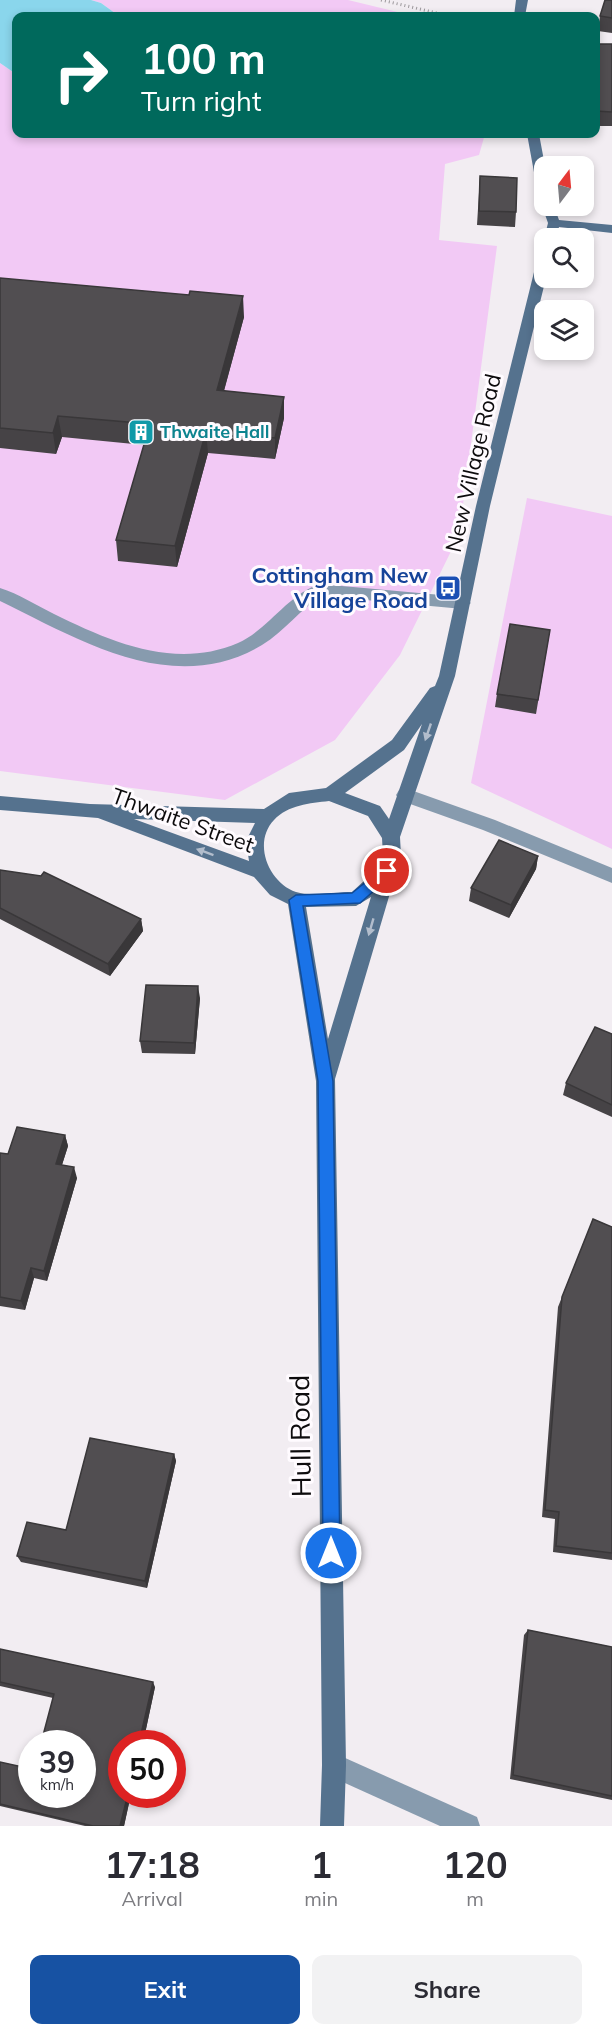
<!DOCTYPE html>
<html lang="en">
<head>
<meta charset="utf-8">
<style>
	:root { --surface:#fff; --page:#f2f2f3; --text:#2b2b33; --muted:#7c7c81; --accent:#1752a3 }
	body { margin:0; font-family:Mulish,sans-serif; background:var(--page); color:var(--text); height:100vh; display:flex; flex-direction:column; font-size:22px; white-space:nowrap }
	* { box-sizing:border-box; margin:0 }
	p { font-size:20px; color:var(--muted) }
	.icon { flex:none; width:33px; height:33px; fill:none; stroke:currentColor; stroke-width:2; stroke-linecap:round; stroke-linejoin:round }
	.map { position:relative; height:1826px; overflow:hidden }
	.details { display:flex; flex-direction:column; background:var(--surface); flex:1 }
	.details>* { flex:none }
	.banner { position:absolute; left:12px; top:12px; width:588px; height:126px; border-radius:12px; box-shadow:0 3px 9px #0003; background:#00695c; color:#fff; overflow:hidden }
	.needle { width:39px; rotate:16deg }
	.controls { position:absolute; left:534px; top:156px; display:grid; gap:12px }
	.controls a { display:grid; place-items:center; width:60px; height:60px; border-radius:12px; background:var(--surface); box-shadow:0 3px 9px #0003; font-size:30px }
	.speed { position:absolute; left:18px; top:1730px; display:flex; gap:12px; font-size:30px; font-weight:700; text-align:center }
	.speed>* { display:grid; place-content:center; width:78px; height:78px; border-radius:50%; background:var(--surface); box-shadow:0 3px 9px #0003; line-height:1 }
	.speed small { font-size:15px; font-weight:400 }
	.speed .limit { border:9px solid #d22; background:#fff; color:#111 }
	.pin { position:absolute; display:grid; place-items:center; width:51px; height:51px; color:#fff; margin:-26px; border:3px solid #fff; border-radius:50%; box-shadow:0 2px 6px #0007 }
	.me { position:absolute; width:66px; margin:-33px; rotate:0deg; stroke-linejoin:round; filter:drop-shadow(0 0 4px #0008) }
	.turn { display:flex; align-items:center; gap:21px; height:126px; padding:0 30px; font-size:27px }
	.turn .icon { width:78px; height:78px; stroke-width:2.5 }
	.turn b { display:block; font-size:42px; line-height:51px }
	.eta { display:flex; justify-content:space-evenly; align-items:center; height:102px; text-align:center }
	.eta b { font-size:36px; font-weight:700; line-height:42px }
	.action { display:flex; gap:12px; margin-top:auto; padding:12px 30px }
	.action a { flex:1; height:69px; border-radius:12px; background:var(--accent); color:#fff; font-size:24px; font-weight:700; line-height:69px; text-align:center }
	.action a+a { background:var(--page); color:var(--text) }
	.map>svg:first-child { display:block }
</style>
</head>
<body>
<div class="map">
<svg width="612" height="1826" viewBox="0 0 612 1826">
	<rect width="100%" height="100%" fill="#f2edf2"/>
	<path fill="#f2c9f5" d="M91,0H348L414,16H119L101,3Z
		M0,63L16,74V134H485L479,155L445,164L439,240L497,246L459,535L400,655L335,740L225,800L0,771Z
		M527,498L612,516V849L471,783Z"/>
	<path fill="#8ad6ec" d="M0,0H91L101,3L119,16H16V74L0,63Z"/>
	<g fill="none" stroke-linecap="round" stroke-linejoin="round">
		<path stroke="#9c989c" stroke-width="3" stroke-dasharray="1 3" stroke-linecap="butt" d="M381,0L450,16"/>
		<path fill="#879bae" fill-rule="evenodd" d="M320,584L463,597L471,603L463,609L322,596C300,609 285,631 262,645C173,698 80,640 0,601V588C19,594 36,605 54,614C111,642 175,670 238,643C269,629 288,594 320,584Z
			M405,788L495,820L612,868V883L483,830L399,800L396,795L399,790Z"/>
		<path fill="#879bae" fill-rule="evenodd" d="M334,1753L477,1817L480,1826H440L325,1774L322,1765L325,1756Z"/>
		<path fill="#55728e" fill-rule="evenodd" d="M516,0H528L525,16H514Z
			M527,134H539L545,166L544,198L538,194Z
			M544,203V206H554L559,220L612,225V233L559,227L556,238L544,239L548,223L542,206Z
			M544,256L546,278L490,506L455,676L400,837L401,856L335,1079L346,1765L344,1826H320L322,1765L316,1081L288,904L270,895L254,877L98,818L0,810V796L90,804L264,809L289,793L326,788L392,740L430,688L435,686L439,676L476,506L537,260ZM422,724L389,819L380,806L345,793L404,750ZM329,801L368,816L382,838L383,856L379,867L352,892C336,892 312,897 296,892C269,883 252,843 274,820C288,805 310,803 329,801ZM134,819L255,823L246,841L249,861ZM371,897L328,1039L306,907L356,906Z"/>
	</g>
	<path fill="#464346" d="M612,0V33L598,31L600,16Z
		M596,44H612V126H596Z
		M480,176L516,212L515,227L477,225Z
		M0,278L244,317L224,391L284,397V418L275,459L208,453L177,567L118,561L116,540L144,445L62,437L56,454L0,448Z
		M550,630L536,714L495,707L497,694Z
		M538,856L536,869L509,918L469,901L471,888Z
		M0,870L141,919L143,931L110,976L0,919Z
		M200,998L195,1054L142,1053L140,1041Z
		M612,1034V1117L563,1095L566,1083Z
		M65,1135L68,1146L62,1165L77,1178L47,1281L34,1278L25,1310L0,1306V1153L8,1154Z
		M593,1219L612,1227V1560L553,1552L555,1519L542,1517L558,1307Z
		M174,1454L176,1461L147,1588L21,1562L17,1556L66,1530Z
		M528,1630L612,1647V1800L510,1779L524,1635Z
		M0,1649L155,1687L143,1743H122L131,1794L124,1826H85L0,1806V1762L32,1794L53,1698L0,1686Z"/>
	<path fill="#393739" d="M243,296L244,317L218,412L217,390Z
		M284,397V418L275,459V438Z
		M58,416L62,437L56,454L53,433Z
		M206,431L208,453L177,567L175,546Z
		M538,856L536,869L509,918L511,905Z
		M141,919L143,931L110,976L108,964Z
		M198,986L200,998L195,1054L194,1043Z
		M65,1135L68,1146L59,1174L56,1164Z
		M74,1167L77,1178L47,1281L44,1271Z
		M31,1268L34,1278L25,1310L21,1301Z
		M174,1454L176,1461L147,1588L145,1581Z
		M153,1682L155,1687L143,1743H139Z
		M128,1794H131L124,1826H120Z"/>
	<path fill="#514e51" stroke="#393739" stroke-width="1.5" d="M605,0H612V18L600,16Z
		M596,44H612V112L596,111Z
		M480,176L517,178L516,212L479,211Z
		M0,278L189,295L190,291L243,296L217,390L284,397L275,438L206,431L175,546L116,540L150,424L58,416L53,433L0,428Z
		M510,624L550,630L538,700L497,694Z
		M499,840L538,856L511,905L471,888Z
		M0,870L41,876L44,872L141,919L108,964L0,908Z
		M146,985L198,986L194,1043L140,1041Z
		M595,1027L612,1034V1105L566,1083Z
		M17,1127L65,1135L56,1164L74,1167L44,1271L31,1268L21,1301L0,1297V1153L8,1154Z
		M593,1219L612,1227V1553L556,1546L559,1512L545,1510L562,1297Z
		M90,1438L174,1454L145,1581L17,1556L27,1522L66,1530Z
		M528,1630L612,1647V1796L513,1775Z
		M0,1649L153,1682L139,1743H122V1794H128L120,1826H93L0,1804V1762L32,1769V1794H82V1743H41L54,1694L0,1682Z"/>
	<defs><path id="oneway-solid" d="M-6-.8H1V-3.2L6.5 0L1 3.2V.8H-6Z" transform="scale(1.5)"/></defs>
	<g fill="#b2bdcc">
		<use href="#oneway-solid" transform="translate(428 732) rotate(109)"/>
		<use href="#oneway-solid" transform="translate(205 852) rotate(-160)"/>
		<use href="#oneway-solid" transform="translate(371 927) rotate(106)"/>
	</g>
	<path fill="#1a73e8" stroke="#114b97" stroke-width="1.5" d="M387,865L394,871L392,875L360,903L303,906L333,1081L340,1553L337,1559L331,1562L325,1559L323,1553L318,1081L289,900L296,895L352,893Z"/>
	<defs>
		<g id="building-square" transform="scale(1.35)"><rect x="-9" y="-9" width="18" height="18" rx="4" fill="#0f9aa8" stroke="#fffbff"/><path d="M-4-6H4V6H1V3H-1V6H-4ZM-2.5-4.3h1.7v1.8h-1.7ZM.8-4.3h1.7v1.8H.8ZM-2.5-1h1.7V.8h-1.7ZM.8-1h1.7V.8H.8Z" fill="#fff"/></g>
		<g id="bus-square" transform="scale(1.35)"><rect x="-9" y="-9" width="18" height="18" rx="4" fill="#1a4fb4" stroke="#fffbff"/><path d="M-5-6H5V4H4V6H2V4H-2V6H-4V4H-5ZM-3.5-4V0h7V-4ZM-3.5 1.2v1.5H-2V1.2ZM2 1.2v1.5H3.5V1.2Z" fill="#fff"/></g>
	</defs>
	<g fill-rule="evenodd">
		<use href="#building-square" x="141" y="432"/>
		<use href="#bus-square" x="448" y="588"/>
	</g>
	<g text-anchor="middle" stroke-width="6" stroke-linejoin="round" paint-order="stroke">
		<g font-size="18" font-weight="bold" fill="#0d838f" stroke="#fffbff" text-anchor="start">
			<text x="160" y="438">Thwaite Hall</text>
		</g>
		<g font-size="22" fill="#0d0b0d" stroke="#fffbff">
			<text transform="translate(473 463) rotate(-77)" y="8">New Village Road</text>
			<text transform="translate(183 820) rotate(20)" y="8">Thwaite Street</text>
		</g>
		<g font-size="22" font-weight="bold" fill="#164399" stroke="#fffbff" text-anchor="end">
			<text x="428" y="583">Cottingham New<tspan x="428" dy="25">Village Road</tspan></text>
		</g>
		<g font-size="27" fill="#0d0b0d" stroke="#fffbff">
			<text transform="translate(301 1436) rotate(-91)" y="9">Hull Road</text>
		</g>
	</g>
</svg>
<div class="controls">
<a><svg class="needle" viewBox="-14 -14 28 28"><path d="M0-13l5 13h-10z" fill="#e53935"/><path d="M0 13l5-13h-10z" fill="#7c7c81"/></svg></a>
<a><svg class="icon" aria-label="search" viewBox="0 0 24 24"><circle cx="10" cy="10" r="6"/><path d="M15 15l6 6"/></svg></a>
<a><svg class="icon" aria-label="layers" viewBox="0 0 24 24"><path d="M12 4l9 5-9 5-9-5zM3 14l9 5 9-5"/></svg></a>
</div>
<div class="speed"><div>39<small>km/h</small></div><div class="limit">50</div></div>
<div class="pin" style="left:387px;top:871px;background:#d93025"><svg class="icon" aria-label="arrive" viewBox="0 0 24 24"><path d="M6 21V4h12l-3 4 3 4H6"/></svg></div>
<svg class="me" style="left:331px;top:1553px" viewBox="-20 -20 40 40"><circle r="17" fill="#1a73e8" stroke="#fff" stroke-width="3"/><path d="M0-11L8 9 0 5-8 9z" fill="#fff"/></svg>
<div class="banner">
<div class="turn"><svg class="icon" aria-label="right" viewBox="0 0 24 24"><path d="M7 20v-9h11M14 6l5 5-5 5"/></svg><div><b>100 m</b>Turn right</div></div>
</div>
</div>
<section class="details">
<div class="eta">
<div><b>17:18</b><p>Arrival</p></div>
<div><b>1</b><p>min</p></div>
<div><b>120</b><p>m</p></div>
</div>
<div class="action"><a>Exit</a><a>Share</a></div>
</section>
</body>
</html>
